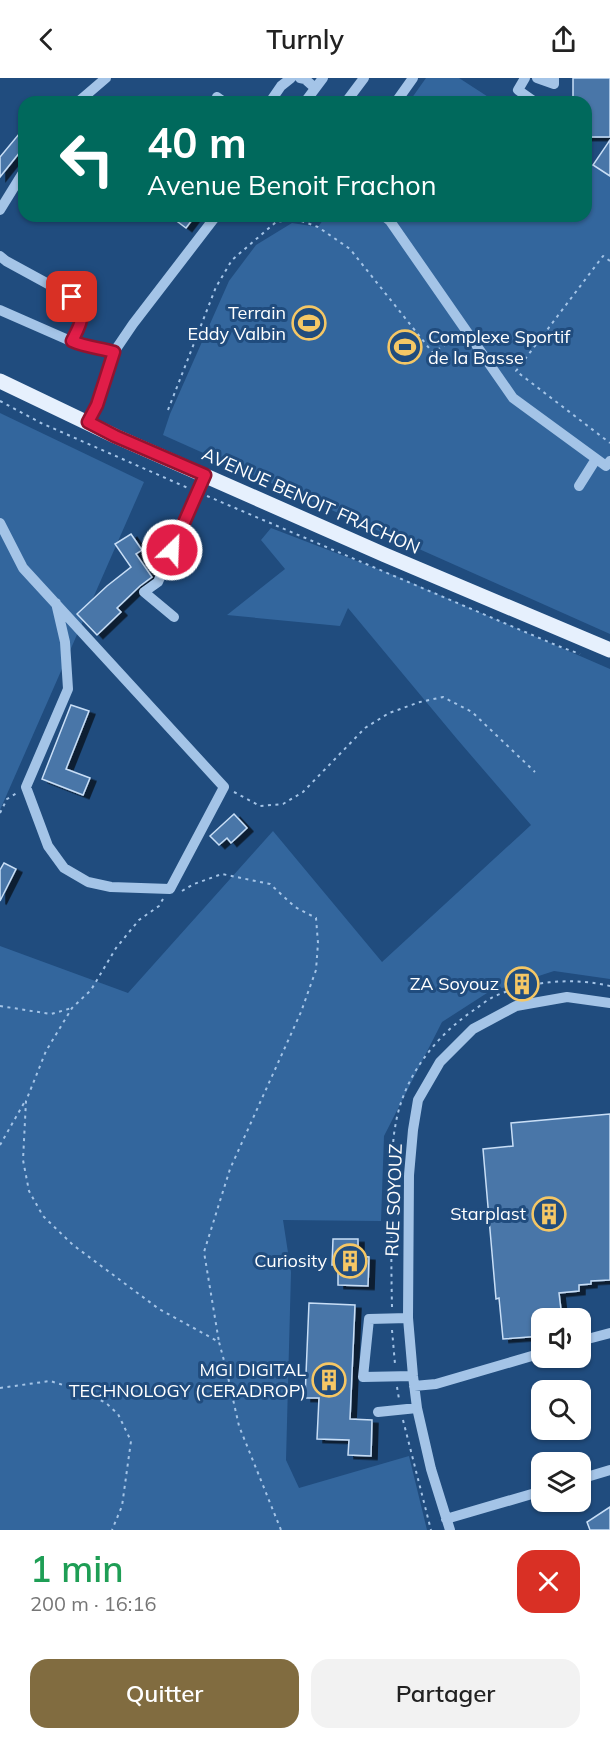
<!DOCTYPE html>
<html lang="fr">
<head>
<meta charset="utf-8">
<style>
	:root { --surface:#fff; --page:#f2f2f2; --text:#222; --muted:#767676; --accent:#816c40 }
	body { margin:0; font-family:Mulish,sans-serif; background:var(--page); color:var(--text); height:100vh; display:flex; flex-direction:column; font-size:22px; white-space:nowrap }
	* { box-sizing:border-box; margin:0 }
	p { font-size:20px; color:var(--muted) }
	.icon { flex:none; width:33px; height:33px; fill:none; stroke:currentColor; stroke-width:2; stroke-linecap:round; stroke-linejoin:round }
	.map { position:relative; height:1452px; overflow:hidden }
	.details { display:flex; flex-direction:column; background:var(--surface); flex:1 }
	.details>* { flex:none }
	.guide { position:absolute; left:18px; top:18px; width:574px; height:126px; border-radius:18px; box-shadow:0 2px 4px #0004; background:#00695c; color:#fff; overflow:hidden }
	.buttons { position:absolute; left:531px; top:1230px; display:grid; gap:12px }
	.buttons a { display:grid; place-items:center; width:60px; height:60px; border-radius:12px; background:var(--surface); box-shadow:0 2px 4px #0004; font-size:30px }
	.pin { position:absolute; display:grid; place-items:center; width:51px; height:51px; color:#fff; margin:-26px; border-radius:12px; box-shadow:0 3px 9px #0006 }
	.me { position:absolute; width:66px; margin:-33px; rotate:24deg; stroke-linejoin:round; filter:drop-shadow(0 0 4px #0008) }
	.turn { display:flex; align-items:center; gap:21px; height:126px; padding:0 30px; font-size:27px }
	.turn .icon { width:78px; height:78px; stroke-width:2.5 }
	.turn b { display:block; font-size:42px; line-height:51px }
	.round { display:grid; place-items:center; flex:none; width:63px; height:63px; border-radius:18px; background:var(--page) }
	.head { display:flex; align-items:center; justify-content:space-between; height:102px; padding:0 30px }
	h1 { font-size:36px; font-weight:600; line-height:45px; color:#1e9e55 }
	.cta { display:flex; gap:12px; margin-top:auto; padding:12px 30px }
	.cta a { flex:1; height:69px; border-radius:18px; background:var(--accent); color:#fff; font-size:24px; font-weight:600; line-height:69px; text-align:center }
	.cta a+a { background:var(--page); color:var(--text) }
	header { display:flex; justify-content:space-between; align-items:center; height:78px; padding:0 30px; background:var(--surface); font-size:27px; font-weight:600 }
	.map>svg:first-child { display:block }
</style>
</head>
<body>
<header><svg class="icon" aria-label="back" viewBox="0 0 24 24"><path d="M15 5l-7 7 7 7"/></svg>Turnly<svg class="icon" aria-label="share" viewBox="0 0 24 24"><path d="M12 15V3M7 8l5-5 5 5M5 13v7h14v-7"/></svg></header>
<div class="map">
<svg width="610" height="1452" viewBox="0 0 610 1452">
	<defs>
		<filter id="shadow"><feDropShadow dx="6" dy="3.5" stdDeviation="0" flood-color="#0009"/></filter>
	</defs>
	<rect width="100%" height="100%" fill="#204c7e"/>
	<path fill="#33669d" d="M426,0H459L496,24H409Z
		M587,83L610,98V556L163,357L170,336L229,203L256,167L292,145L318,149L326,138H586Z
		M0,335L144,404L0,732Z
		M271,450L396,498L610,591V901L554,893L487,915L442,944L384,1058L381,1143L283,1142L291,1194L286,1382L299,1410L409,1378L427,1452H0V868L128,915L273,753L382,884L531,747L457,661L348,530L340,548L227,537L285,491L261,462Z"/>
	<path fill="#4976a8" stroke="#c8def6" stroke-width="1.5" filter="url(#shadow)" d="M573,0H610V59H586V24H573Z
		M24,50V69L0,99V79Z
		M610,62V98L593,87Z
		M170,138H195L186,150Z
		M131,456L142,472L136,476L152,499L140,508L117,530L121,534L97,557L77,536L107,508L131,489L115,466Z
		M71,627L89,633L66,691L90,700L83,717L42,701Z
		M234,736L247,750L231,765L227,760L219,767L210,758Z
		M4,785L16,791L0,823V792Z
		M610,1036V1202L591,1203V1206L579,1207V1213L559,1215L562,1240H542V1258L503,1261L499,1220L496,1221L483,1071L513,1068L511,1045Z
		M333,1161H358V1178L369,1179L368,1208L338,1207V1187H332Z
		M309,1225L355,1227L350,1341L372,1342L371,1378L348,1377L349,1362L317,1361L319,1320H305Z
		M610,1429V1452H590L587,1444Z"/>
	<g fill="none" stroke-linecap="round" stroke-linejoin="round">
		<path stroke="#a4c4e7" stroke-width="2" stroke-dasharray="3 4.5" stroke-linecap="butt" d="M610,183L603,178L516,293L610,365
			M0,323L41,345L188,410
			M168,332L216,209L232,182L276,144L296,141L318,149L350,171L433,275L456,259
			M207,418L558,568L580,576
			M234,714L260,728L283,726L303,714L365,650L389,635L420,624L443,619L472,634L535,694
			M0,735L7,721L17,715
			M182,813L194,806L222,796L270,806L295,829L316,840L318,865L316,892L301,934L230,1091L204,1174L219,1264
			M163,821L159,828L139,842L116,870L91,912L72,930L46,973L26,1023L23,1082L29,1113L43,1138L73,1167L159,1231L219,1264L226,1290L239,1348L281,1452
			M0,928L51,936L72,930
			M0,1067L24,1025
			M392,1229C391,1184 391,1140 393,1096C393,1081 392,1065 395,1050C402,1001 434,959 474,932C480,928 487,922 493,919C528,903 573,899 610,908
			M392,1252L395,1286
			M397,1309L399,1321
			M0,1310L50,1303L80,1312L106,1325L118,1336L131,1363L122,1428L112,1452
			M403,1342L431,1452"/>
		<path stroke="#a4c4e7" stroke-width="10" d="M300,0L305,1L315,10
			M525,0L518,12L535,24
			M537,0L554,6V0
			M217,19L224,24
			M78,24L106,0
			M270,24L281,8L291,0
			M305,24L323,0
			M346,24L364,0
			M396,24L413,0
			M0,132L24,93
			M384,138L390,143L513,320L606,388L610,383
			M0,178L6,183L72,219C88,236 81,245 72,263
			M0,232L82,268L93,269L114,274
			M88,344L97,327L114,274L133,246L216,138
			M579,408L596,381
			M0,445L23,490L224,709L170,811L111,809L88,804L64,790L48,768L26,709L68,611L65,564L56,525
			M174,539L144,514L158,504L205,397
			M408,1240L369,1241L363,1299L413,1298
			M580,1263L610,1255
			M414,1308L436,1306L542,1275
			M378,1334L417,1330
			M580,1401L610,1392
			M446,1441L542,1413
			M450,1452L431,1391L417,1330L413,1298L408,1240L409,1097L413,1052L418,1022L440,984L473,951L516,928L567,919L610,925"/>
		<path stroke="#e6f0fd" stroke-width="15" d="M0,303L115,358L385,477L610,572"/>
	</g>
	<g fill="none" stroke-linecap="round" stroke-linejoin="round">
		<g stroke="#92132f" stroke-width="15">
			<path id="route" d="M72,219C88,236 81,245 72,263C85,269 100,270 114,274L97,327L88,344L115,358L205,397L172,472"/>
		</g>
		<use href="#route" stroke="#e11d48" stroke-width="10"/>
	</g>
	<defs>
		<g id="stadium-ring" transform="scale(1.725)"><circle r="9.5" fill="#204c7e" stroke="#f5c765" stroke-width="1.5"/><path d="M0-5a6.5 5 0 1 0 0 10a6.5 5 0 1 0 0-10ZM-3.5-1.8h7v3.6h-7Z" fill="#f5c765"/></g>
		<g id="building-ring" transform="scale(1.725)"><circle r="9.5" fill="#204c7e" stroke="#f5c765" stroke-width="1.5"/><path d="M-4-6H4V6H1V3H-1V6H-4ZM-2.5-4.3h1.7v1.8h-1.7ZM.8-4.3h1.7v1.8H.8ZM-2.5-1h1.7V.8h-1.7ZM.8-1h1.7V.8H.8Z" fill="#f5c765"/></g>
	</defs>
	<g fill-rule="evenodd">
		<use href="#stadium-ring" x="309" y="245"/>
		<use href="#stadium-ring" x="405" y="269"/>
		<use href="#building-ring" x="522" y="906"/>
		<use href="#building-ring" x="549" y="1136"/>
		<use href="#building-ring" x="350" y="1183"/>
		<use href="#building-ring" x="329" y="1302"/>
	</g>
	<g text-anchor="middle" stroke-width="6" stroke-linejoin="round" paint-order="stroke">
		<g font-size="18" fill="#fff" stroke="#204c7e" text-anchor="end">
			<text x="286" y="241">Terrain<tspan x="286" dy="21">Eddy Valbin</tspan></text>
			<text x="428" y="265" text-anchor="start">Complexe Sportif<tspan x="428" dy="21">de la Basse</tspan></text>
			<text x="499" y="912">ZA Soyouz</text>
			<text x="526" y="1142">Starplast</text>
			<text x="327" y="1189">Curiosity</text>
			<text x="306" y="1298">MGI DIGITAL<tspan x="306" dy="21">TECHNOLOGY (CERADROP)</tspan></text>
		</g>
		<g font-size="18" fill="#fff" stroke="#204c7e">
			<text transform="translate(311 423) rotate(24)" y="6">AVENUE BENOIT FRACHON</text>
			<text transform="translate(394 1122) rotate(-88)" y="6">RUE SOYOUZ</text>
		</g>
	</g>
</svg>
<div class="buttons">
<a><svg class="icon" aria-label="sound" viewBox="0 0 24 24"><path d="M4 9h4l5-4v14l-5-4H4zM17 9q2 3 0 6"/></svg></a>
<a><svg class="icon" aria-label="search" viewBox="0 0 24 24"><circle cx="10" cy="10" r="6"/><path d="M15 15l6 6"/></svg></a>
<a><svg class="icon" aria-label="layers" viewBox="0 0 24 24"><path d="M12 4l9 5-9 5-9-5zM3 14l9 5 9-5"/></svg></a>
</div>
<div class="pin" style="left:72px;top:219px;background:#d93025"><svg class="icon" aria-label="arrive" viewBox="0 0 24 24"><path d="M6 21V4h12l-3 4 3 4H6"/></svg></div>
<svg class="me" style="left:172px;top:472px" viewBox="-20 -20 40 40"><circle r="17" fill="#e11d48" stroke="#fff" stroke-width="3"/><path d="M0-11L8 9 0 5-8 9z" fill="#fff"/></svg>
<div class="guide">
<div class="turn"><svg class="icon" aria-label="left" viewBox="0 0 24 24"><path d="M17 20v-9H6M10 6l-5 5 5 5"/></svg><div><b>40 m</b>Avenue Benoit Frachon</div></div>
</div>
</div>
<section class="details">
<div class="head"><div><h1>1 min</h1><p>200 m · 16:16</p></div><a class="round" style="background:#d93025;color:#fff"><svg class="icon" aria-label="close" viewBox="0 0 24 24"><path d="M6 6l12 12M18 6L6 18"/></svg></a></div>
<div class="cta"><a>Quitter</a><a>Partager</a></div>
</section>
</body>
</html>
